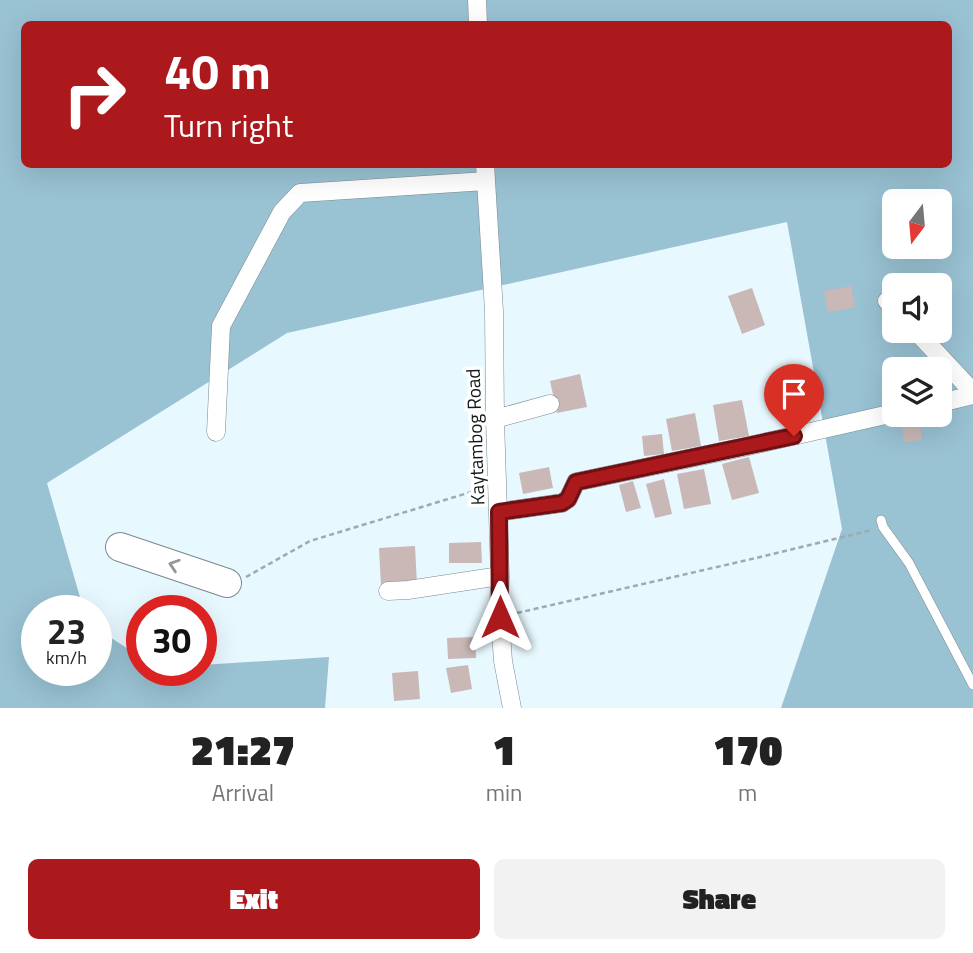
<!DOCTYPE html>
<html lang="en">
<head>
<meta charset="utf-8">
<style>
	:root { --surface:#fff; --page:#f2f2f2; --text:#222; --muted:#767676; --accent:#ac191d }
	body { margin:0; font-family:"Titillium Web",sans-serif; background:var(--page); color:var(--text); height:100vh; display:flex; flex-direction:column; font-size:26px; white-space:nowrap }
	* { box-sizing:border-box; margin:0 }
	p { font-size:23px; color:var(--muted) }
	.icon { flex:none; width:38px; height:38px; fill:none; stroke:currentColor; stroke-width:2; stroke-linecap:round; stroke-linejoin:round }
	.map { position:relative; height:708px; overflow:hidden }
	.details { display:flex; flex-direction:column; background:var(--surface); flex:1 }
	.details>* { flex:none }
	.banner { position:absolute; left:21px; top:21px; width:931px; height:147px; border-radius:10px; box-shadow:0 7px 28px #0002; background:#ac191d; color:#fff; overflow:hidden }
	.needle { width:46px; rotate:196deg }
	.buttons { position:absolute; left:882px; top:189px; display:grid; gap:14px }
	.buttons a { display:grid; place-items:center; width:70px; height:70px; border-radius:10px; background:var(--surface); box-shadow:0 7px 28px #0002; font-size:35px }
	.speed { position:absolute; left:21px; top:595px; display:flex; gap:14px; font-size:35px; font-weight:700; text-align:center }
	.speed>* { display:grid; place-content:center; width:91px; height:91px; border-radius:50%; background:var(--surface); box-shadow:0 7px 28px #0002; line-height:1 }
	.speed small { font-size:18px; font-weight:400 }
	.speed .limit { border:10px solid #d22; background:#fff; color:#111 }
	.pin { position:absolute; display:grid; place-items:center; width:60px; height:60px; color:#fff; margin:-72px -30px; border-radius:50% 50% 50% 0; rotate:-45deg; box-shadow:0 0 7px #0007 }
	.pin .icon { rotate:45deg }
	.me { position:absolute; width:77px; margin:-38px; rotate:0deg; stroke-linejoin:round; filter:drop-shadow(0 0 5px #0008) }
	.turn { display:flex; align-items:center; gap:24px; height:147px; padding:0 28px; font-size:32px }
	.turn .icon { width:91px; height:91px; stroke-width:2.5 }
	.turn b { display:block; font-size:49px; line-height:60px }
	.eta { display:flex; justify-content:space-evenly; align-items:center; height:119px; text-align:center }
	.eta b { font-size:42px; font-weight:800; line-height:49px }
	.button { display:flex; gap:14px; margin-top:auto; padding:14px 28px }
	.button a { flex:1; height:80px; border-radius:10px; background:var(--accent); color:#fff; font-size:28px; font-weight:800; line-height:80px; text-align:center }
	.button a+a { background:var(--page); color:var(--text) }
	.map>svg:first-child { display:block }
</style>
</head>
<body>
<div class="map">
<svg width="973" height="708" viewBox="0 0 973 708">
	<rect width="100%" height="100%" fill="#e8f8ff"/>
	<path fill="#99c2d3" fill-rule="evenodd" d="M0,0H973V708H781L842,529L787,222L287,333L47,483L84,611H37V670H96V628L142,658V670H201V665L329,657L325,708H0ZM24,24H948V164H24ZM894,201H940V247H894ZM894,285H940V331H894ZM894,369H940V415H894Z"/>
	<path fill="#c9b8b6" d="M851,286L855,307L828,312L824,291Z
		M752,288L765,325L742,334L728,296Z
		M580,374L587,407L557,413L550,381Z
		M742,400L749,436L719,441L713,405Z
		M695,413L701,446L672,451L666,419Z
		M920,423L922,440L904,442L902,424Z
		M662,434L664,454L644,456L642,436Z
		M749,457L759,493L732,500L722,464Z
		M549,467L553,488L523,494L519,473Z
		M704,469L711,504L684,509L677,474Z
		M664,479L672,514L655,518L646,484Z
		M633,481L641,508L626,512L619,485Z
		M481,542L482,563H449V543Z
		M415,546L417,584L381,586L379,548Z
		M475,637L476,658L448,659L447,638Z
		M468,665L472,689L451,693L446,668Z
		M418,671L420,699L394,701L392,673Z"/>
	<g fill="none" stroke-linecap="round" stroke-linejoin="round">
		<g stroke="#7a898f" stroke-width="10">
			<path id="lane" d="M881,520L883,527L909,563L973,685"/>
		</g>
		<g stroke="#7a898f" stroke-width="19">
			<path id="street" d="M477,0L478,24
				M485,164L494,311L495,419L500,576L499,605L503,661L512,708
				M887,301L894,308
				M916,331L973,392
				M940,403L973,395
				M495,419L550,404
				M216,432L221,326L282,212L300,193L486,181
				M499,512L562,503L568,499L576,482L744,447L894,413
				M388,591L408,590L500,576"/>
		</g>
		<g stroke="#7a898f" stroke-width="30">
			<path id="primary" d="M120,547L227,583"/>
		</g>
		<path stroke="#9daaaf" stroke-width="2.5" stroke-dasharray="5 3.5" stroke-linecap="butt" d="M246,577L310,541L481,489
			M517,613L756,558L872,530"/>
		<use href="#lane" stroke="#fff" stroke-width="9"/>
		<use href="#street" stroke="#fff" stroke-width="18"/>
		<use href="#primary" stroke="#fff" stroke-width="28"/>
	</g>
	<defs><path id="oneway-chevron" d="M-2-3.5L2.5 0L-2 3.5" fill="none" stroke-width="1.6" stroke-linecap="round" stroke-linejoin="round" transform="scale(1.75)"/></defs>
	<use stroke="#949798" href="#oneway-chevron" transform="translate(174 565) rotate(-162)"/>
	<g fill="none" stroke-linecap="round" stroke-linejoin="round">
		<g stroke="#701013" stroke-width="18">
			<path id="route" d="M500,617L499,512L562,503L568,499L576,482L794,436"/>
		</g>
		<use href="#route" stroke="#ac191d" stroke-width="12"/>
	</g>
	<g text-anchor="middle" stroke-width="7" stroke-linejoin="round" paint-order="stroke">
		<g font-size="19" fill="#12181a" stroke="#fff">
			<text transform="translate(475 437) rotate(-92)" y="7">Kaytambog Road</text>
		</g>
	</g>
</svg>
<div class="buttons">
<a><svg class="needle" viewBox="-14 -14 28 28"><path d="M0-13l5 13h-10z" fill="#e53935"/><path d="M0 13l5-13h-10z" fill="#767676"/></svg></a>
<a><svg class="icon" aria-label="sound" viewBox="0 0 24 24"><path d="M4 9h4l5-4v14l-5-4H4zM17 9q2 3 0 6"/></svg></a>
<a><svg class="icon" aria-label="layers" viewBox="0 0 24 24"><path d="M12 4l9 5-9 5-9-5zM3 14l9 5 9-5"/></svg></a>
</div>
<div class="speed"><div>23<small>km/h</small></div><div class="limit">30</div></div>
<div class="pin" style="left:794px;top:436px;background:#d93025"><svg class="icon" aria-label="arrive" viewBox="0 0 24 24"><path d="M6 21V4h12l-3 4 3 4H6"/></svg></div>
<svg class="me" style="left:500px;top:617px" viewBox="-20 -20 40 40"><path d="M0-17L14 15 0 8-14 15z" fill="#ac191d" stroke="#fff" stroke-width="4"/></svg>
<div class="banner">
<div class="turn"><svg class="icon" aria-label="right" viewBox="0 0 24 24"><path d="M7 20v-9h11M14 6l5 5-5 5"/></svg><div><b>40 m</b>Turn right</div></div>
</div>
</div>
<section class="details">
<div class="eta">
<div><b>21:27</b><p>Arrival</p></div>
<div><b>1</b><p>min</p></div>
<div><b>170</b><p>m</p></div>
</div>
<div class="button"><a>Exit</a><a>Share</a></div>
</section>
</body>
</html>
